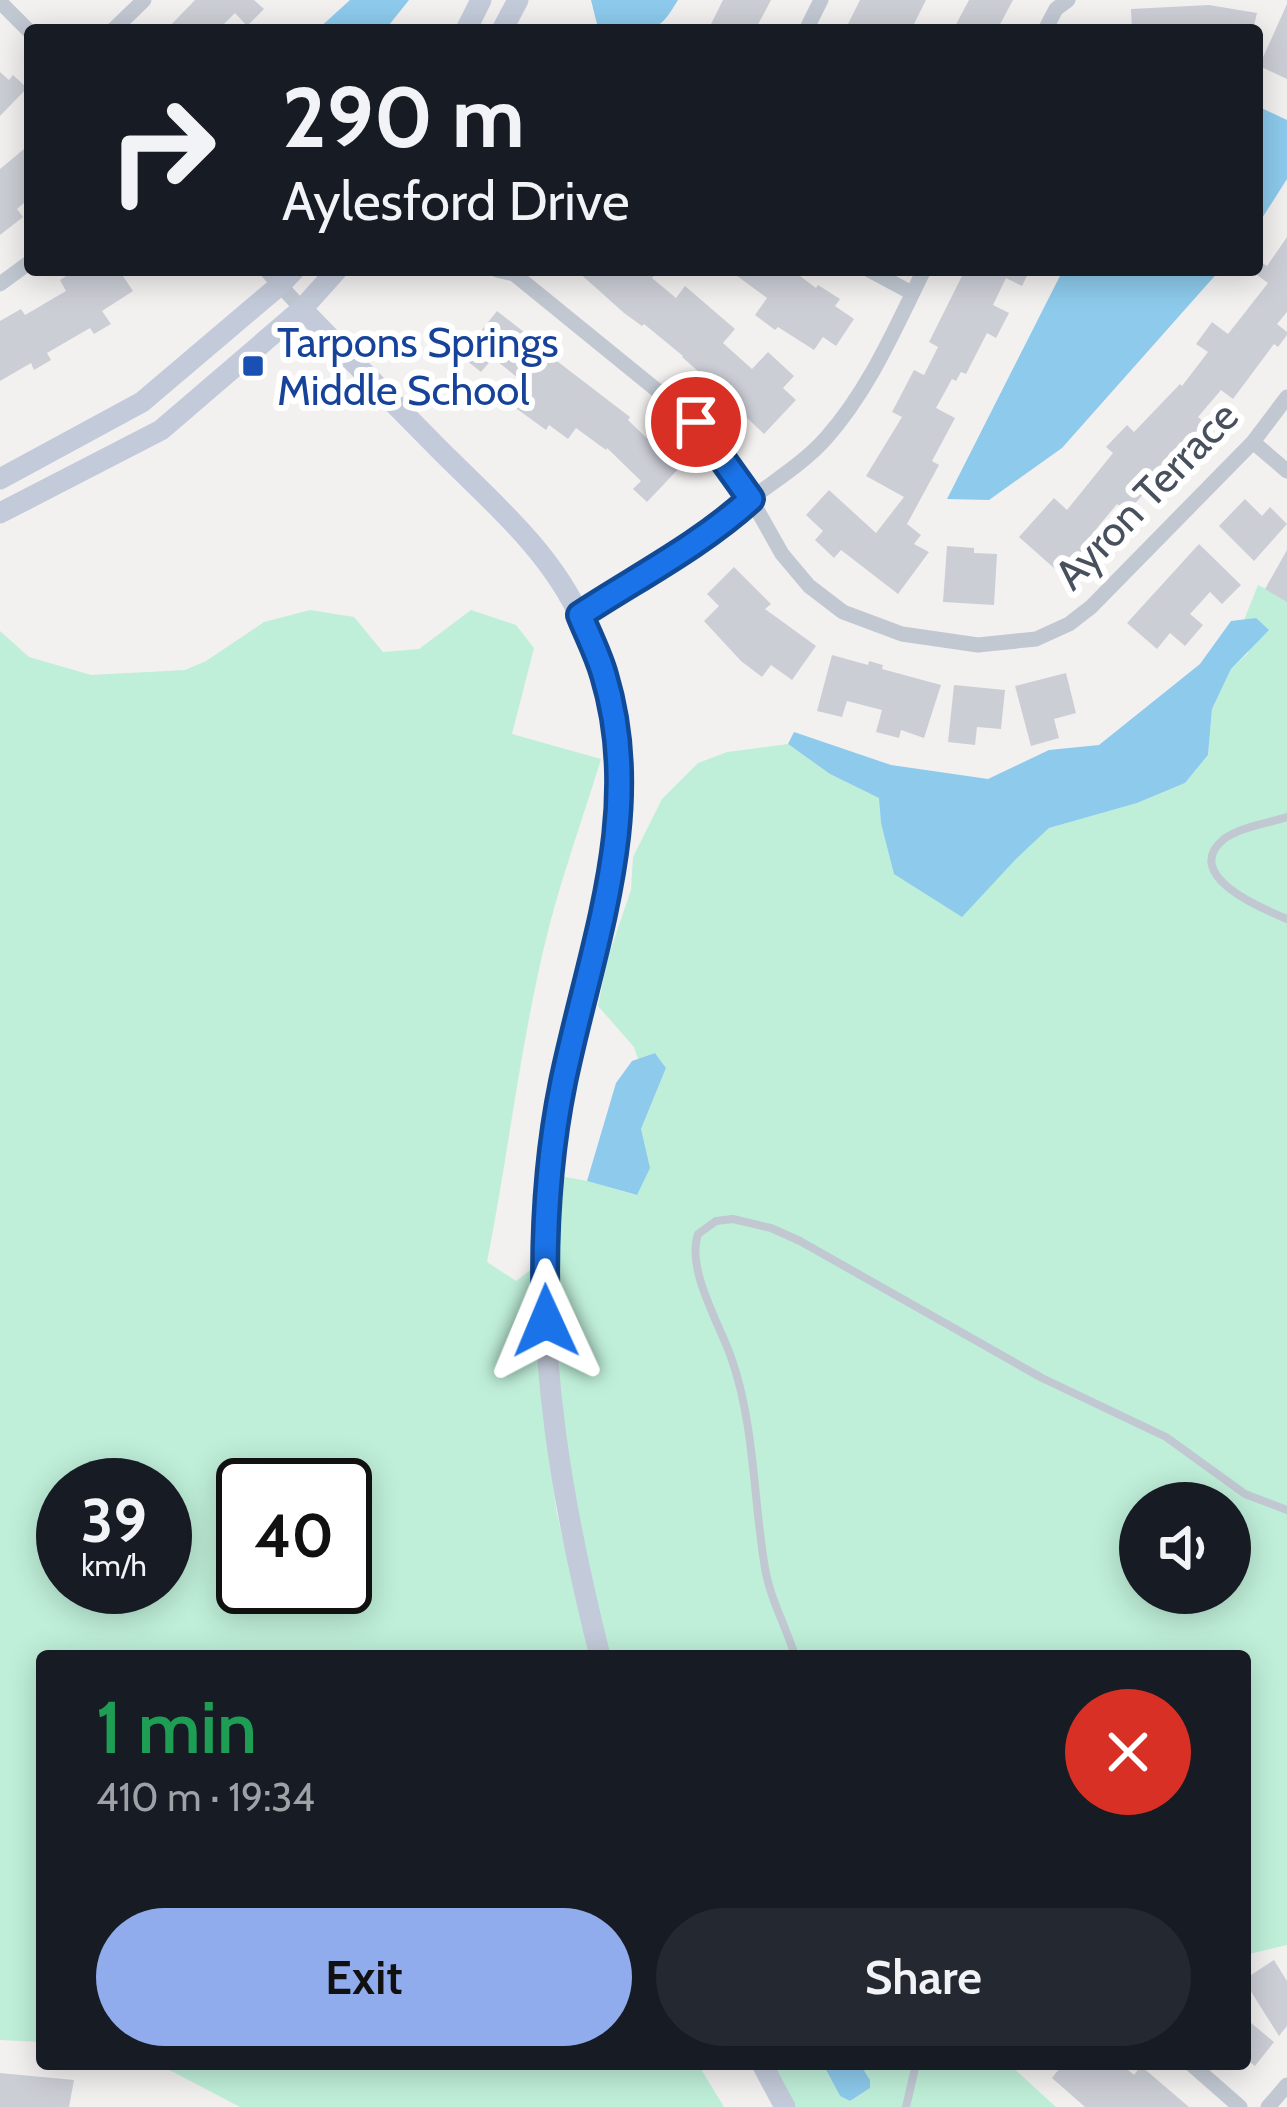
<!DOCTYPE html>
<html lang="en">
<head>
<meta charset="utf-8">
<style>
	:root { --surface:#171b24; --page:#242831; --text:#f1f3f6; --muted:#9ea1a6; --accent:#90aced }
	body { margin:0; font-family:Cabin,sans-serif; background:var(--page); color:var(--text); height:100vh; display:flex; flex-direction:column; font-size:45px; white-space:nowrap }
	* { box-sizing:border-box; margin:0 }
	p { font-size:39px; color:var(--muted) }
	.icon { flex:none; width:66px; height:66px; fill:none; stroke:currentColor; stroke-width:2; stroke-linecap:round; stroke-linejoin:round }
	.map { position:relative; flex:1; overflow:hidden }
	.drawer { position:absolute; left:36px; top:1650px; width:1215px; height:420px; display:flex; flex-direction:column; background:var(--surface); border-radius:12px; box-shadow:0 6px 30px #0003 }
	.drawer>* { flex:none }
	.hud { position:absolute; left:24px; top:24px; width:1239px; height:252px; border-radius:12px; box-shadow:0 6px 30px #0003; background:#171b24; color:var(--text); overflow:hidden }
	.controls { position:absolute; left:1119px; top:1482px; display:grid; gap:24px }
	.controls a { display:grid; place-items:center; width:132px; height:132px; border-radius:50%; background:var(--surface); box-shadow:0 6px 30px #0003; font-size:60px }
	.speed { position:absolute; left:36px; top:1458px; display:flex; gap:24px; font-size:60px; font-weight:700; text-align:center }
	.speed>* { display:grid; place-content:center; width:156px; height:156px; border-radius:50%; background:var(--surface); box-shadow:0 6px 30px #0003; line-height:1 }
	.speed small { font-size:30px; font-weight:400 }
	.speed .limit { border:6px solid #111; border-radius:18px; background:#fff; color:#111 }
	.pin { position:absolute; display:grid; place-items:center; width:102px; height:102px; color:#fff; margin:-51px; border:6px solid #fff; border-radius:50%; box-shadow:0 3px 12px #0007 }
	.me { position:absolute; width:132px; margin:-66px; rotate:359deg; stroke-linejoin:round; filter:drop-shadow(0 0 9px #0008) }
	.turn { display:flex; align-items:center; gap:42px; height:252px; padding:0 60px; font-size:54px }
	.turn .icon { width:156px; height:156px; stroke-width:2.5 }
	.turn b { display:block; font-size:84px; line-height:102px }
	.round { display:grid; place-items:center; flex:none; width:126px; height:126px; border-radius:63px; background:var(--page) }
	.summary { display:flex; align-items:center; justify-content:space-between; height:204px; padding:0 60px }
	h1 { font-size:72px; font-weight:600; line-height:90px; color:#1e9e55 }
	.action { display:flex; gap:24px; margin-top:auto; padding:24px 60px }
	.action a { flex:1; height:138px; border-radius:72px; background:var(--accent); color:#111; font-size:48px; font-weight:600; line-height:138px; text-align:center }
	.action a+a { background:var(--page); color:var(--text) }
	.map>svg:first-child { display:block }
</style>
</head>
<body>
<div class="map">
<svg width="1287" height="2107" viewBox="0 0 1287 2107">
	<rect width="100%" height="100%" fill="#f3f0f0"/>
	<path fill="#bfefd9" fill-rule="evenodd" d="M1258,585L1287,599V1945L1245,1955V1656H610C570,1500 543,1338 560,1176L587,1181L636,1195L641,1129L666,1068L655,1053L638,1059L634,1047L598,1006L608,957L631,890L633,857L662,799L698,763L727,752L788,744L830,774L880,798L881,823L1015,860L1049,828L1137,803L1185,783L1208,755L1212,709L1231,669L1248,653L1256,618L1244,620ZM1140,1503H1230V1593H1140Z
		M310,610L354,617L383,652L419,649L471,610L516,625L534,648L512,734L601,759C584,815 564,870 549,927C521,1037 509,1151 487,1262L516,1281L536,1266L548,1449L557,1514L591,1656H42V2042L0,2040V631L29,657L91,675L185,670L206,661L264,622ZM63,1485H165V1587H63ZM243,1485H345V1587H243Z
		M158,2064H698L724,2107H240Z
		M772,2064H823L840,2096L850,2101L870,2088V2080L860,2064H1009L1056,2107H795Z"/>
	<path fill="#8dcaec" d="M350,0H409L385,30H317Z
		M591,0H678C662,26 659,30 628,30C615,30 608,31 597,24Z
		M1257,106L1287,120V179L1257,226Z
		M1063,270H1220L1062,448L989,500L947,499Z
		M1256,618L1269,630L1231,669L1212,709L1208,755L1185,783L1137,803L1049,828L1015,860L962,917L894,874L881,823L879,798L830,774L788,744L794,732L891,765L988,779L1049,750L1099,745L1200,664L1231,621Z
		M655,1053L666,1068L641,1129L650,1168L637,1195L587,1181L616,1083L632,1061Z
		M823,2064H860L870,2080V2088L850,2101L840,2096Z"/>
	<path fill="#ccced6" d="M195,0H254L264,9L247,26L235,13L218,30H166Z
		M723,0H771L755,30H708Z
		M860,0H926L911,30H845Z
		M969,0H1013L997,30H953Z
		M1287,4V79L1259,66Z
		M1209,5L1257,13L1253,30H1132L1131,9Z
		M0,72L9,80L13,75L27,88L0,116Z
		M30,144V198L17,209L23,217L0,235V169Z
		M1287,237V312L1277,324L1287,332V335L1278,347L1274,344L1233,399L1221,390L1198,417L1207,425L1127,512L1117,504L1093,533L1098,537L1063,576L1019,537L1054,498L1067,510L1113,453L1106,447L1127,425L1134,432L1180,384L1182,386L1208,352L1196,344L1212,322L1228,334L1268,283L1250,270H1257V260L1267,266Z
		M76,270H119L133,291L102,311L111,324L94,334L90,328L47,353L51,360L34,370L31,363L0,381V321L21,309L25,315L66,291L60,280Z
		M576,270H659L652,278L676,298L685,286L735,329L723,343L752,369L768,352L794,376L783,388L796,400L764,434L725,397L726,396L682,357L683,356L644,324L642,326L624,313Z
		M729,270H792L816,288L818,285L840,299L835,306L854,319L836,346L823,337L814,350L778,327L775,330L755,315L767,298Z
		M965,270H1030L1022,286L1006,278L993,305L1009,313L996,338L987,333L966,374L961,372L956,381L952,379L936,408L955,418L932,461L939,465L907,524L921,535L914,544L929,552L898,594L841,550L834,558L815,540L823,531L806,515L829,490L876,533L904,497L866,476L902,417L892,412L914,370L924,375L938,347L929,342Z
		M497,311L534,340L532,342L630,417L628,420L661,452L666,448L683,464L647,502L633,489L641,481L607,448L606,450L576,428L568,439L549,425L546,430L503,399L518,378L493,358L481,372L461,356Z
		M1245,499L1262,516L1270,507L1287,524L1254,561L1219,526Z
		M1199,544L1241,585L1222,604L1210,592L1190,614L1203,625L1185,646L1170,633L1157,649L1127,623Z
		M947,546L974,548V553L997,554L994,605L943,602Z
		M1287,550V602L1265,589Z
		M734,567L771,604L765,609L816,646L792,680L771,665L762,677L741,661L704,621L719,606L707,594Z
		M832,655L868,665L869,661L883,665L882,669L941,685L924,738L901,730L899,738L876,732L882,710L847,701L842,717L817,711Z
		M1066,673L1076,713L1054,719L1059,738L1031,746L1015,686Z
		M954,685L1005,690L1001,729L977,727L975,745L948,742Z
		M1274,1960L1287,1981V2026L1279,2036L1245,1982V1979Z
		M1245,2018L1274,2042L1255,2066L1245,2058Z
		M1063,2064H1121L1134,2075L1141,2066L1189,2107H1085L1052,2078Z
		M0,2073L74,2080L69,2107H0Z"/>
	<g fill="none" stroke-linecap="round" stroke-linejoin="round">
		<path stroke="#c1c8d2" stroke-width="8" d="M1287,817C1268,823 1240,827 1224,839C1180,875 1263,909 1287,919
			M795,1656C786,1626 770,1599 765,1568C753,1498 755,1425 731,1357C719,1323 686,1269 698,1234L716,1221L733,1219L771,1228L800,1241L1042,1378L1166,1437L1245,1494L1287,1510
			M906,2107L916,2064"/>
		<path stroke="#c1c8d2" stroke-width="15" d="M0,2L30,32
			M113,30L144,0
			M806,30L821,0
			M1045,30L1056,9L1068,0
			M266,270L302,309
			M497,270L514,274L696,422L751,499L782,554L809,586L843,612L902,634L978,645L1036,639L1069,624L1091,607L1253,442L1287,397
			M869,270L912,293
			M0,284L30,262
			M1253,442L1287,471
			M580,615C611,594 644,578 675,558C704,539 728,516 755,496C780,477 806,461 827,437C870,388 895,328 924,270
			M1191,2064L1240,2107
			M1268,2107L1287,2085"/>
		<path stroke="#c3cad9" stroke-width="21" d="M466,30L481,0
			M502,30L518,0
			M302,309C349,357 395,405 442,452C493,503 551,552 581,619C608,677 623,739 621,804C619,858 603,912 591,965C572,1045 553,1124 547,1206C536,1358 563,1509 600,1656
			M0,479L142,402L280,285L294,270
			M0,513L161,430L302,309L337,270
			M762,2064L785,2107"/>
	</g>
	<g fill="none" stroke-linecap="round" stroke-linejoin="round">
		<g stroke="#114b97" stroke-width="30">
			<path id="route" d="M546,1321C543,1241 547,1160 563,1082C591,947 646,813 604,675C598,654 588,635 580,615C638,577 699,546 751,499L696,422"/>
		</g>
		<use href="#route" stroke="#1a73e8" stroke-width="21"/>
	</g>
	<rect fill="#1a4fb4" stroke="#fff" stroke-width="4.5" x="241" y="354" width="24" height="24" rx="6"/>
	<g text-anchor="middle" stroke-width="12" stroke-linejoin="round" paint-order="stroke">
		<g font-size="42" fill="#164399" stroke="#fff" text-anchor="start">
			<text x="277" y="357">Tarpons Springs<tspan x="277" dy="48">Middle School</tspan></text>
		</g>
		<g font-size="42" fill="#48505e" stroke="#fff">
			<text transform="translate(1146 495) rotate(-46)" y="15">Ayron Terrace</text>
		</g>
	</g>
</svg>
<div class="controls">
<a><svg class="icon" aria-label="sound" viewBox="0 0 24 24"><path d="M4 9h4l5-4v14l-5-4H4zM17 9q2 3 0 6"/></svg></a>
</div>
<div class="speed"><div>39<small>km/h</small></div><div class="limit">40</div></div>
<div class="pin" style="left:696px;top:422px;background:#d93025"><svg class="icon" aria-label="arrive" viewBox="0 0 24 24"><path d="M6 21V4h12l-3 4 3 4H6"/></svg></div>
<svg class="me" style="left:546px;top:1321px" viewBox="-20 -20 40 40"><path d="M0-17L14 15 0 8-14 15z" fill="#1a73e8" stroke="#fff" stroke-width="4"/></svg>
<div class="hud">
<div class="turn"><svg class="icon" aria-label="right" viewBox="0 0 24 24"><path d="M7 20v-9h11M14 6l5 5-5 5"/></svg><div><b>290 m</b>Aylesford Drive</div></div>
</div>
<section class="drawer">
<div class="summary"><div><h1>1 min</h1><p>410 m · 19:34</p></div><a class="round" style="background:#d93025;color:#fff"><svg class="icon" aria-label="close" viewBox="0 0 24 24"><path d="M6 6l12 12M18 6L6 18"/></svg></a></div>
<div class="action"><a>Exit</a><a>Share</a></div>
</section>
</div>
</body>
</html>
